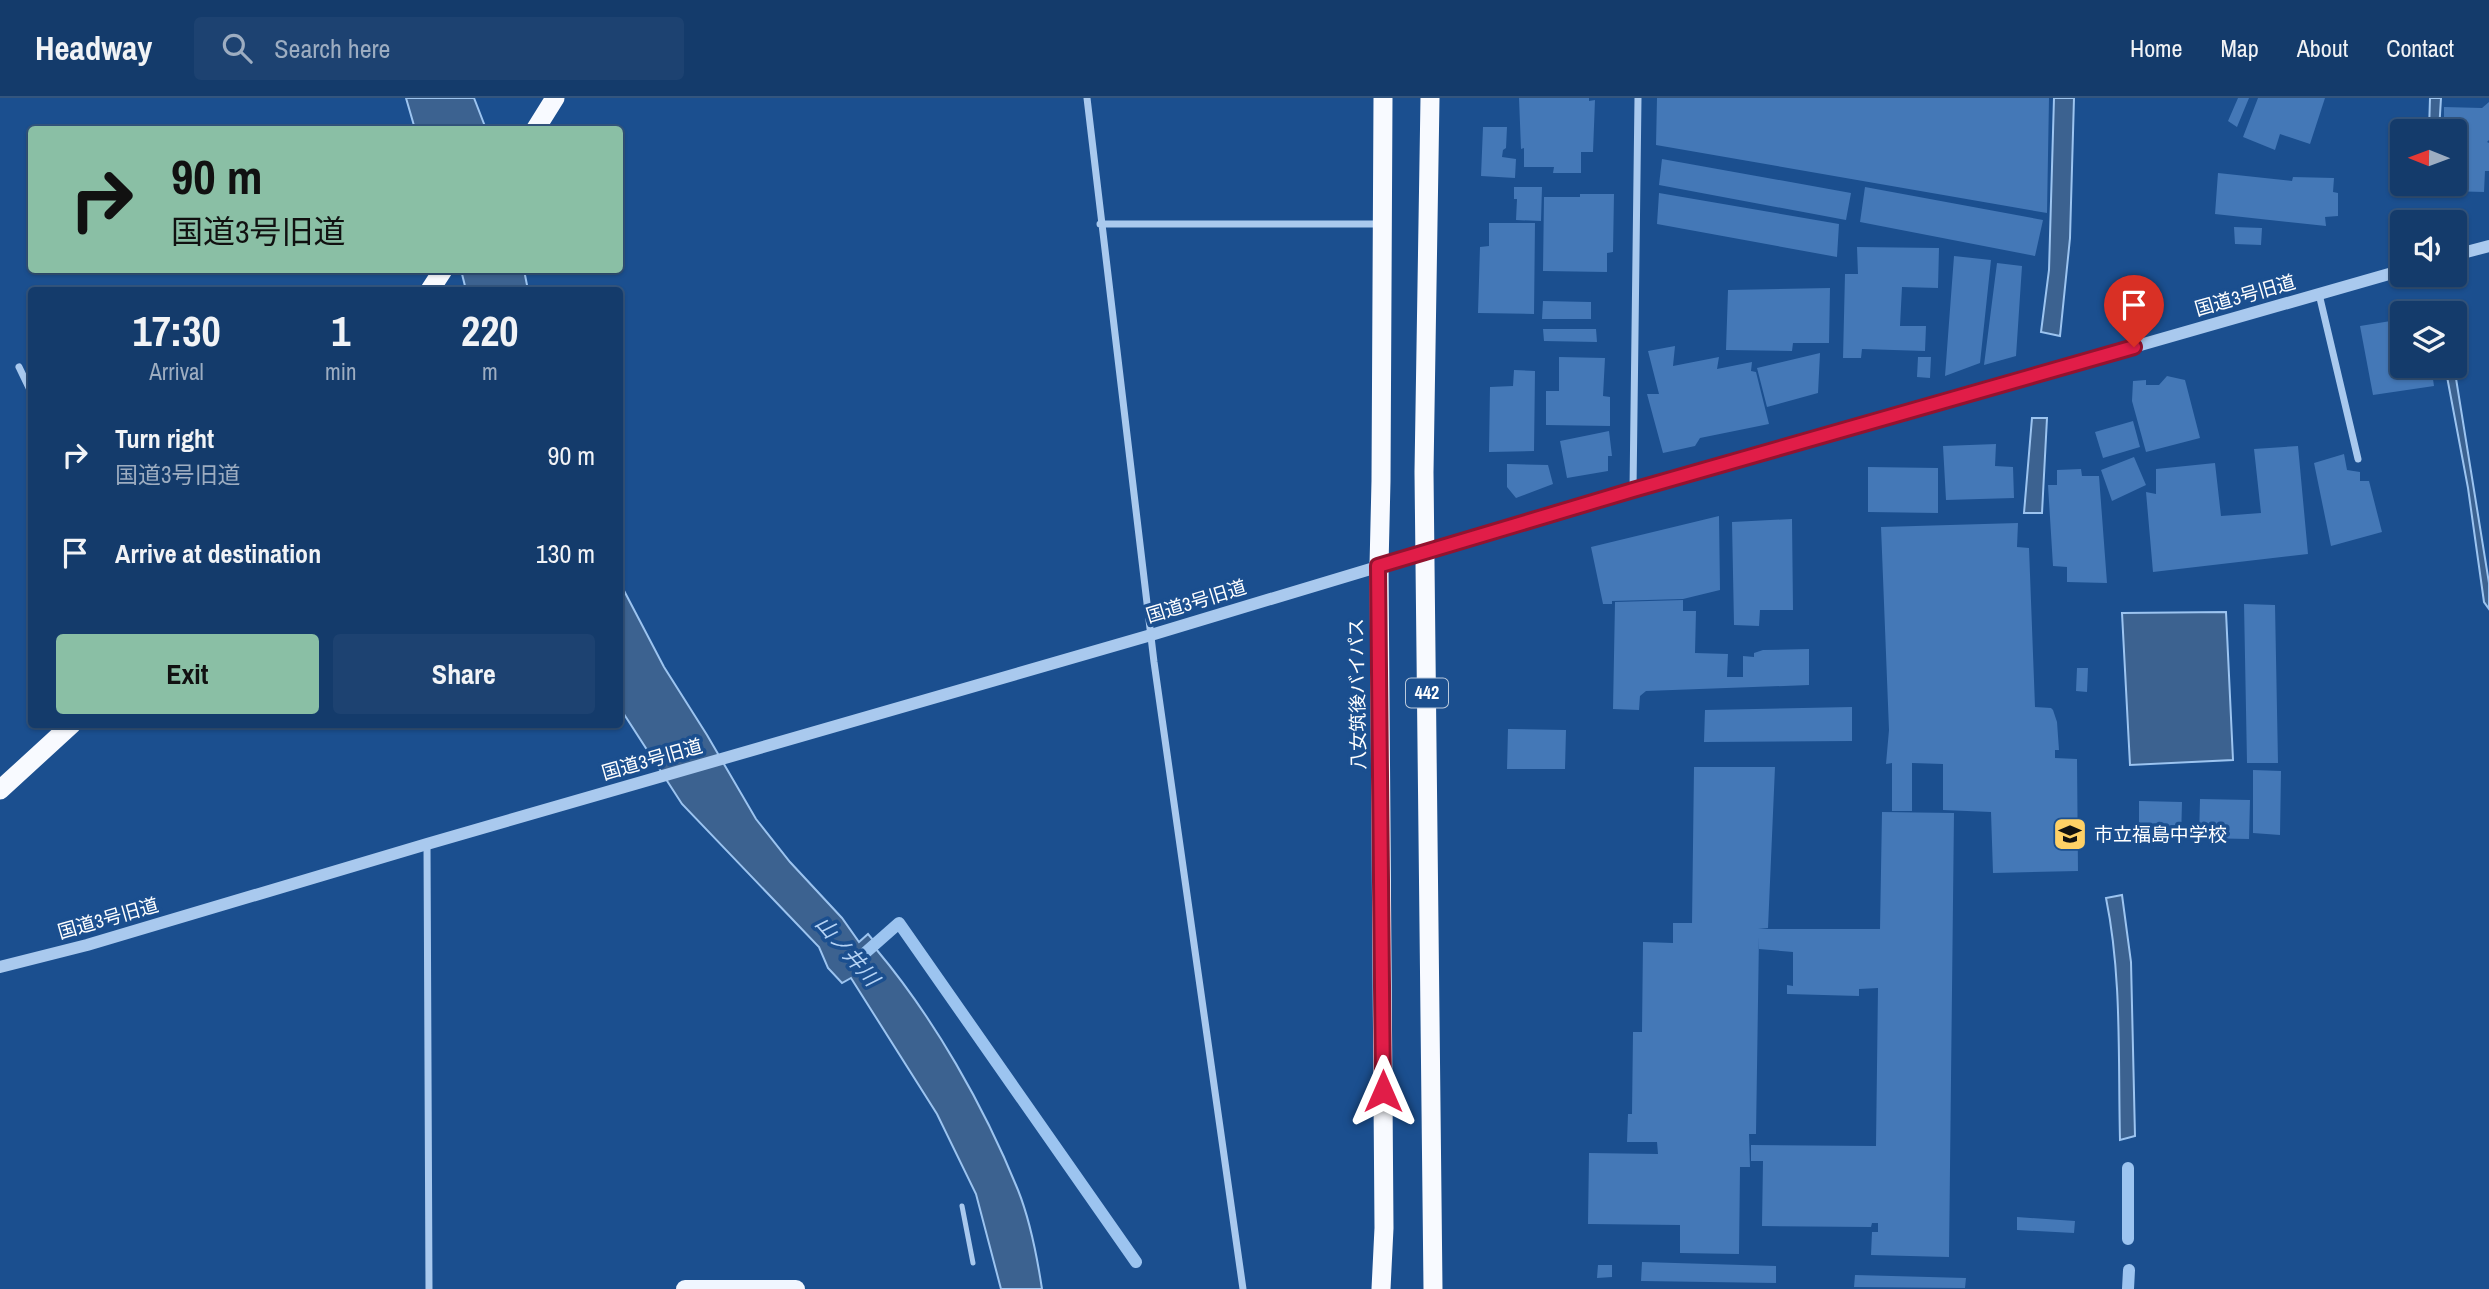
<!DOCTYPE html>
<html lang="en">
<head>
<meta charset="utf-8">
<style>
	:root { --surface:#143b6b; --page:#1d4271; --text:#f1f3f6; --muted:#9dadc1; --line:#33557e; --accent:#8abfa5 }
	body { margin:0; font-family:"Archivo Narrow","Noto Sans JP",sans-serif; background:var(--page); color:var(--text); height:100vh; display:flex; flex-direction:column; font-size:26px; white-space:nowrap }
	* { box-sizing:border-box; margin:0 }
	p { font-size:23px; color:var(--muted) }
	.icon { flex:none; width:38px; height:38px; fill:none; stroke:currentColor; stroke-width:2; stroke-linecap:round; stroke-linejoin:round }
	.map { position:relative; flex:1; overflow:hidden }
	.panel { position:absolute; left:28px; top:189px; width:595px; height:441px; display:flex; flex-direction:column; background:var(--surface); border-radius:7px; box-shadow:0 2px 5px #0004,0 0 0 2px var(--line) }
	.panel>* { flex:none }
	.hud { position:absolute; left:28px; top:28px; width:595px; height:147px; border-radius:7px; box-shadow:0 2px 5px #0004,0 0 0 2px var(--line); background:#8abfa5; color:#111; overflow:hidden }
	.needle { width:46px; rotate:271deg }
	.tools { position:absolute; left:2390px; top:21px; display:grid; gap:14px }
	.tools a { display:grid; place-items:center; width:77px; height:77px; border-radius:7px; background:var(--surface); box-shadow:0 2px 5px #0004,0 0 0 2px var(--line); font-size:35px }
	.pin { position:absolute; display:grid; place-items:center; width:60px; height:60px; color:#fff; margin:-72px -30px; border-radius:50% 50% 50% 0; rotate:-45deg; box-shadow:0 0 7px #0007 }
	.pin .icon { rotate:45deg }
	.me { position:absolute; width:77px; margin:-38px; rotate:0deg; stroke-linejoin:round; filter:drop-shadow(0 0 5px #0008) }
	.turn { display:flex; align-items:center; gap:24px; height:147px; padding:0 28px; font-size:32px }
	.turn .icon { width:91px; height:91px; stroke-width:2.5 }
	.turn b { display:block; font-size:49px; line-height:60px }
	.eta { display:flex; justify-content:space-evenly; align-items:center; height:119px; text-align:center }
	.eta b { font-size:42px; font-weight:700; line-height:49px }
	.cta { display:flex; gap:14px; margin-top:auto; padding:14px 28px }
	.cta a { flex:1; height:80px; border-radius:7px; background:var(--accent); color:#111; font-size:28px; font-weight:700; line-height:80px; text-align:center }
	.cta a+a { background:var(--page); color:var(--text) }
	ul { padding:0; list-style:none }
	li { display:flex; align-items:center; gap:21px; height:98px; padding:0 28px }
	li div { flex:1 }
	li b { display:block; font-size:26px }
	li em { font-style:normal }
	header { display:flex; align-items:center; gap:42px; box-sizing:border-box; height:98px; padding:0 35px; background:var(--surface); border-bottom:2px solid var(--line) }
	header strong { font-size:33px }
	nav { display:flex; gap:38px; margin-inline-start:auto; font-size:24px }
	.search { width:490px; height:63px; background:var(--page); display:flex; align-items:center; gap:18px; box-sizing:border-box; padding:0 24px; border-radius:7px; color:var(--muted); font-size:26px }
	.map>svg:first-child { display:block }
</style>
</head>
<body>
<header>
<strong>Headway</strong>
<div class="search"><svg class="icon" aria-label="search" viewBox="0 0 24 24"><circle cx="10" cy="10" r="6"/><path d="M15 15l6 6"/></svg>Search here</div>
<nav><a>Home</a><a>Map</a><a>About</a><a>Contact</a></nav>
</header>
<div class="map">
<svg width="2489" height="1191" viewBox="0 0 2489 1191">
	<rect width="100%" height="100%" fill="#1b4f8f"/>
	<path fill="#3c6290" stroke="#9cc4f0" stroke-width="2" d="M406,0H474L486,31H415Z
		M2054,0H2074L2070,140L2060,238L2041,234L2049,172Z
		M2430,0H2441L2439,33H2429Z
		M461,172H524L528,192H466Z
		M2445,268H2454L2489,485V511L2484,504L2468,390Z
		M2032,320H2047L2042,415H2024Z
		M620,485L664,569L707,637L756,721L790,764L842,820L859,844L868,836L878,848L876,851C934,920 984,1008 1018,1092C1030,1122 1037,1158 1042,1191H1001L976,1096L937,1016L851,880L842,885L828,870L819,849L682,706L620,610Z
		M2226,514L2233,662L2130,667L2122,515Z
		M2122,797L2131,864L2135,1038L2120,1042C2118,961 2122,878 2106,800Z"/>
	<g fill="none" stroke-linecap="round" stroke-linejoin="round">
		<path stroke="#9cc4f0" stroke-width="12" d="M2431,124V122
			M865,855L899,825L1136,1164
			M2128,1070V1141
			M2128,1191L2129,1172"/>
	</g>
	<path fill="#4478b7" d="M1519,0H1589V3L1595,2L1593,54H1581V75H1553L1554,69H1524V50L1521,51Z
		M1657,0H2049L2047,115L1656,47Z
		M2238,0H2249L2237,29L2228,23Z
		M2258,0H2325L2310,46L2280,36L2275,52L2243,39Z
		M2489,4V42L2487,44L2489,45V73H2485L2484,94L2448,93V86H2455V33H2444V9L2482,10Z
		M1483,29H1507L1506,50L1503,52L1502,59L1516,61L1515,80L1481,78Z
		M1662,61L1851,95L1846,122L1659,87Z
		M2218,75L2292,83L2293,79L2334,80L2333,94L2338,95V118L2325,119L2326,128L2215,116Z
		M1514,89H1542L1541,123L1516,122L1517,101H1514Z
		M1865,89L2043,122L2035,158L1860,124Z
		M1659,95L1839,126L1837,159L1657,126Z
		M1580,96H1614L1613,154L1607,155V174L1543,173L1544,99H1580Z
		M1489,125H1535L1534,216L1478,215L1480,149L1489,148Z
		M2234,129L2262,130L2261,147L2235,146Z
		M1857,149L1939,150L1938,190L1902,189L1900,228H1926L1925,253L1862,251L1861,260H1843L1845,176H1858Z
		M1954,158L1991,162L1980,265L1945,278Z
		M1997,165L2022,168L2016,258L1984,267Z
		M1830,190L1829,245H1793L1792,253L1726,252L1728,192Z
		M1543,203L1591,204V221H1542Z
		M2403,221V268H2431L2434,288L2373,297L2360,228Z
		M1543,231H1596L1597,244L1544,243Z
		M1675,248L1673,268L1719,259L1717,271L1752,264L1751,273L1756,274L1769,326L1700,340L1695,348L1663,355L1647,296H1659L1648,253Z
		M1820,255L1818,295L1767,309L1757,270Z
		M1559,259L1605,260L1603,298L1610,299V328L1546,327V293H1559Z
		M1918,259H1931L1930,280L1917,279Z
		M1514,272L1535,273L1534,353L1489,354L1490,289L1513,288Z
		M2167,278L2185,282L2200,340L2146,354L2132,303L2133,283L2146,282V287H2159Z
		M2133,323L2140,349L2103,360L2095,334Z
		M1609,333L1612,358H1608V373L1567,380L1560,343Z
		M1996,346L1995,368L2013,369L2014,400L1946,402L1943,348Z
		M2298,348L2308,456L2153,474L2146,394L2156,396V371L2215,365L2221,418L2261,415L2254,351Z
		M2344,356L2347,372L2360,374V383H2369L2382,434L2331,448L2314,365Z
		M2134,359L2146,387L2112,403L2101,372Z
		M1507,366L1548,367L1553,386L1516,400L1507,389Z
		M1868,369L1938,370V415L1868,414Z
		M2081,371L2082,378H2099L2107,485L2067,484V469L2053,468L2048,387H2057V372Z
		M1719,418L1720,492L1683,501L1612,503V506H1603L1591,449Z
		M1792,421L1793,512H1760L1759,528L1734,527L1732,424Z
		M2018,425L2017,449L2029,450L2035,609L2051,610L2053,612L2057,624L2059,652H2055V660L2077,661L2078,773L1993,775L1991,714L1943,712V666L1912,665V713H1892V665L1886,666L1889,632L1881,429Z
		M1683,502V513H1696L1695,555L1728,556L1727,579H1743V558L1754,559V555L1763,552L1809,551V587L1646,593L1640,598L1639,612L1613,611L1615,504Z
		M2244,506L2275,507L2278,665H2247Z
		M2077,570H2088L2087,594L2076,593Z
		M1852,609V643L1704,644L1705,612Z
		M1508,631L1566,632L1565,671H1507Z
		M1694,669H1775L1768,830L1758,831H1880L1882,714L1954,715L1949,1159L1871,1157L1872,1134H1878V1125H1872L1871,1129L1762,1128L1763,1063H1751V1047L1876,1048L1878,890L1859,891V898L1787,896V887L1793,888V854L1759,851V838L1756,1036H1749L1750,1069H1740L1739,1156L1680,1155V1127L1588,1126L1589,1055L1658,1056L1657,1044H1627L1628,1016H1632L1633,934H1642L1643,844L1673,845V825H1692Z
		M2253,672L2281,673L2280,737L2253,735Z
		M2200,701L2250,702L2249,741L2199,740Z
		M2139,703L2182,704L2181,742H2139Z
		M2017,1119L2075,1123L2074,1135L2017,1132Z
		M1642,1164L1776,1168V1185L1641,1183Z
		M1598,1167H1612V1179L1597,1180Z
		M1855,1177L1966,1180L1965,1190L1854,1189Z"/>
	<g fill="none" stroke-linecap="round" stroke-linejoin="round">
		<path stroke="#a9c9ee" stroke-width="5" d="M962,1108L973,1165"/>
		<path stroke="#a9c9ee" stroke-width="7" d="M1087,0L1154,564L1243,1191
			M1100,126H1380
			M2319,196L2358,361
			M19,269L32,296
			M1633,392L1638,0
			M427,746L429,1191"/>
		<path stroke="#a9c9ee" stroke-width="12" d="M2455,157L2489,148
			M0,869L87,847L427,746L1151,537L1633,392L2403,172"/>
		<path stroke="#f0f6ff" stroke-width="18" d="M685,1191H796"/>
		<path stroke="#f8faff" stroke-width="19" d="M1430,0L1424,374L1433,1191
			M535,32L555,0
			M430,192L443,172
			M0,692L72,626
			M1381,1191L1384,1130L1379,468L1381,383L1383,0"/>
	</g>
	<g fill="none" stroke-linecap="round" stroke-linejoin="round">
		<g stroke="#92132f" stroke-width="18">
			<path id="route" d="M1383,993L1378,468L1633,392L2134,249"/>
		</g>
		<use href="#route" stroke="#e11d48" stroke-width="12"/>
	</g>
	<defs>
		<g id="school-square" transform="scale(1.75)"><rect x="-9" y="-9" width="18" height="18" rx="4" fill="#ffd166" stroke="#1b4f8f"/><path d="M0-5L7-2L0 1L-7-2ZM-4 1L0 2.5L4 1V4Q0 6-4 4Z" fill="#111"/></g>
	</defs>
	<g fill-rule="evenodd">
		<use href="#school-square" x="2070" y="736"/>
	</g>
	<g text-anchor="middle" stroke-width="7" stroke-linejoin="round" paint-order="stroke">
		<rect fill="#1b4f8f" stroke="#bbcadd" stroke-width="2" x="1406" y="580.5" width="42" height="29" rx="5"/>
		<g font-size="18" font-weight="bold" fill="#fff">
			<text x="1427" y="601">442</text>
		</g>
		<g font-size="19" fill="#fff" stroke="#1b4f8f">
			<text transform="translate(2245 197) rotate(-16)" y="7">国道3号旧道</text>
			<text transform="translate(1196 503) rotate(-17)" y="7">国道3号旧道</text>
			<text transform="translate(1357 596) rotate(-91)" y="7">八女筑後バイパス</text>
			<text transform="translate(652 661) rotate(-16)" y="7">国道3号旧道</text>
			<text transform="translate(108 820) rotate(-16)" y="7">国道3号旧道</text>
		</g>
		<g font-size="19" fill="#fff" stroke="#1b4f8f" text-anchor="start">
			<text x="2094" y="743">市立福島中学校</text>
		</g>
		<g font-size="21" font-style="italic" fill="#b5d3f5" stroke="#1b4f8f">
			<text transform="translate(847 853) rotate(49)" y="7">山ノ井川</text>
		</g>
	</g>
</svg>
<div class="tools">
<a><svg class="needle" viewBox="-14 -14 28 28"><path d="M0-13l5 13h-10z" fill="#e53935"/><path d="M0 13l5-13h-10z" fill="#9dadc1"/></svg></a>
<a><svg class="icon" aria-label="sound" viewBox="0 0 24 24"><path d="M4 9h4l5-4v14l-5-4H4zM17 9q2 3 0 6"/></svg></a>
<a><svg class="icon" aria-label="layers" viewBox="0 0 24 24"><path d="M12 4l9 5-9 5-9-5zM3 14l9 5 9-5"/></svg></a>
</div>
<div class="pin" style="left:2134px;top:249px;background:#d93025"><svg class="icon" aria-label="arrive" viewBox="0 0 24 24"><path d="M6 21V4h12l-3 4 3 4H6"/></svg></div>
<svg class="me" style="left:1383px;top:993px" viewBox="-20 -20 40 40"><path d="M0-17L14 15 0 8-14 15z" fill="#e11d48" stroke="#fff" stroke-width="4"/></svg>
<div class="hud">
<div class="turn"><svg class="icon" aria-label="right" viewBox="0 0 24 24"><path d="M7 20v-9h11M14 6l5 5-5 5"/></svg><div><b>90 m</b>国道3号旧道</div></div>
</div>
<section class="panel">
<div class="eta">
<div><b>17:30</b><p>Arrival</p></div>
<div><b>1</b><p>min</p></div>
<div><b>220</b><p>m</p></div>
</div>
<ul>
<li><svg class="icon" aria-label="right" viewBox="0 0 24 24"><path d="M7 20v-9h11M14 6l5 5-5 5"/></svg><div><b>Turn right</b><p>国道3号旧道</p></div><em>90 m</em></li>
<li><svg class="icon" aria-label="arrive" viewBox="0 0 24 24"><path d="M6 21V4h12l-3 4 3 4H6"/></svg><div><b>Arrive at destination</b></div><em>130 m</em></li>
</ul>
<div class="cta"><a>Exit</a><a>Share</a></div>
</section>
</div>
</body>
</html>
